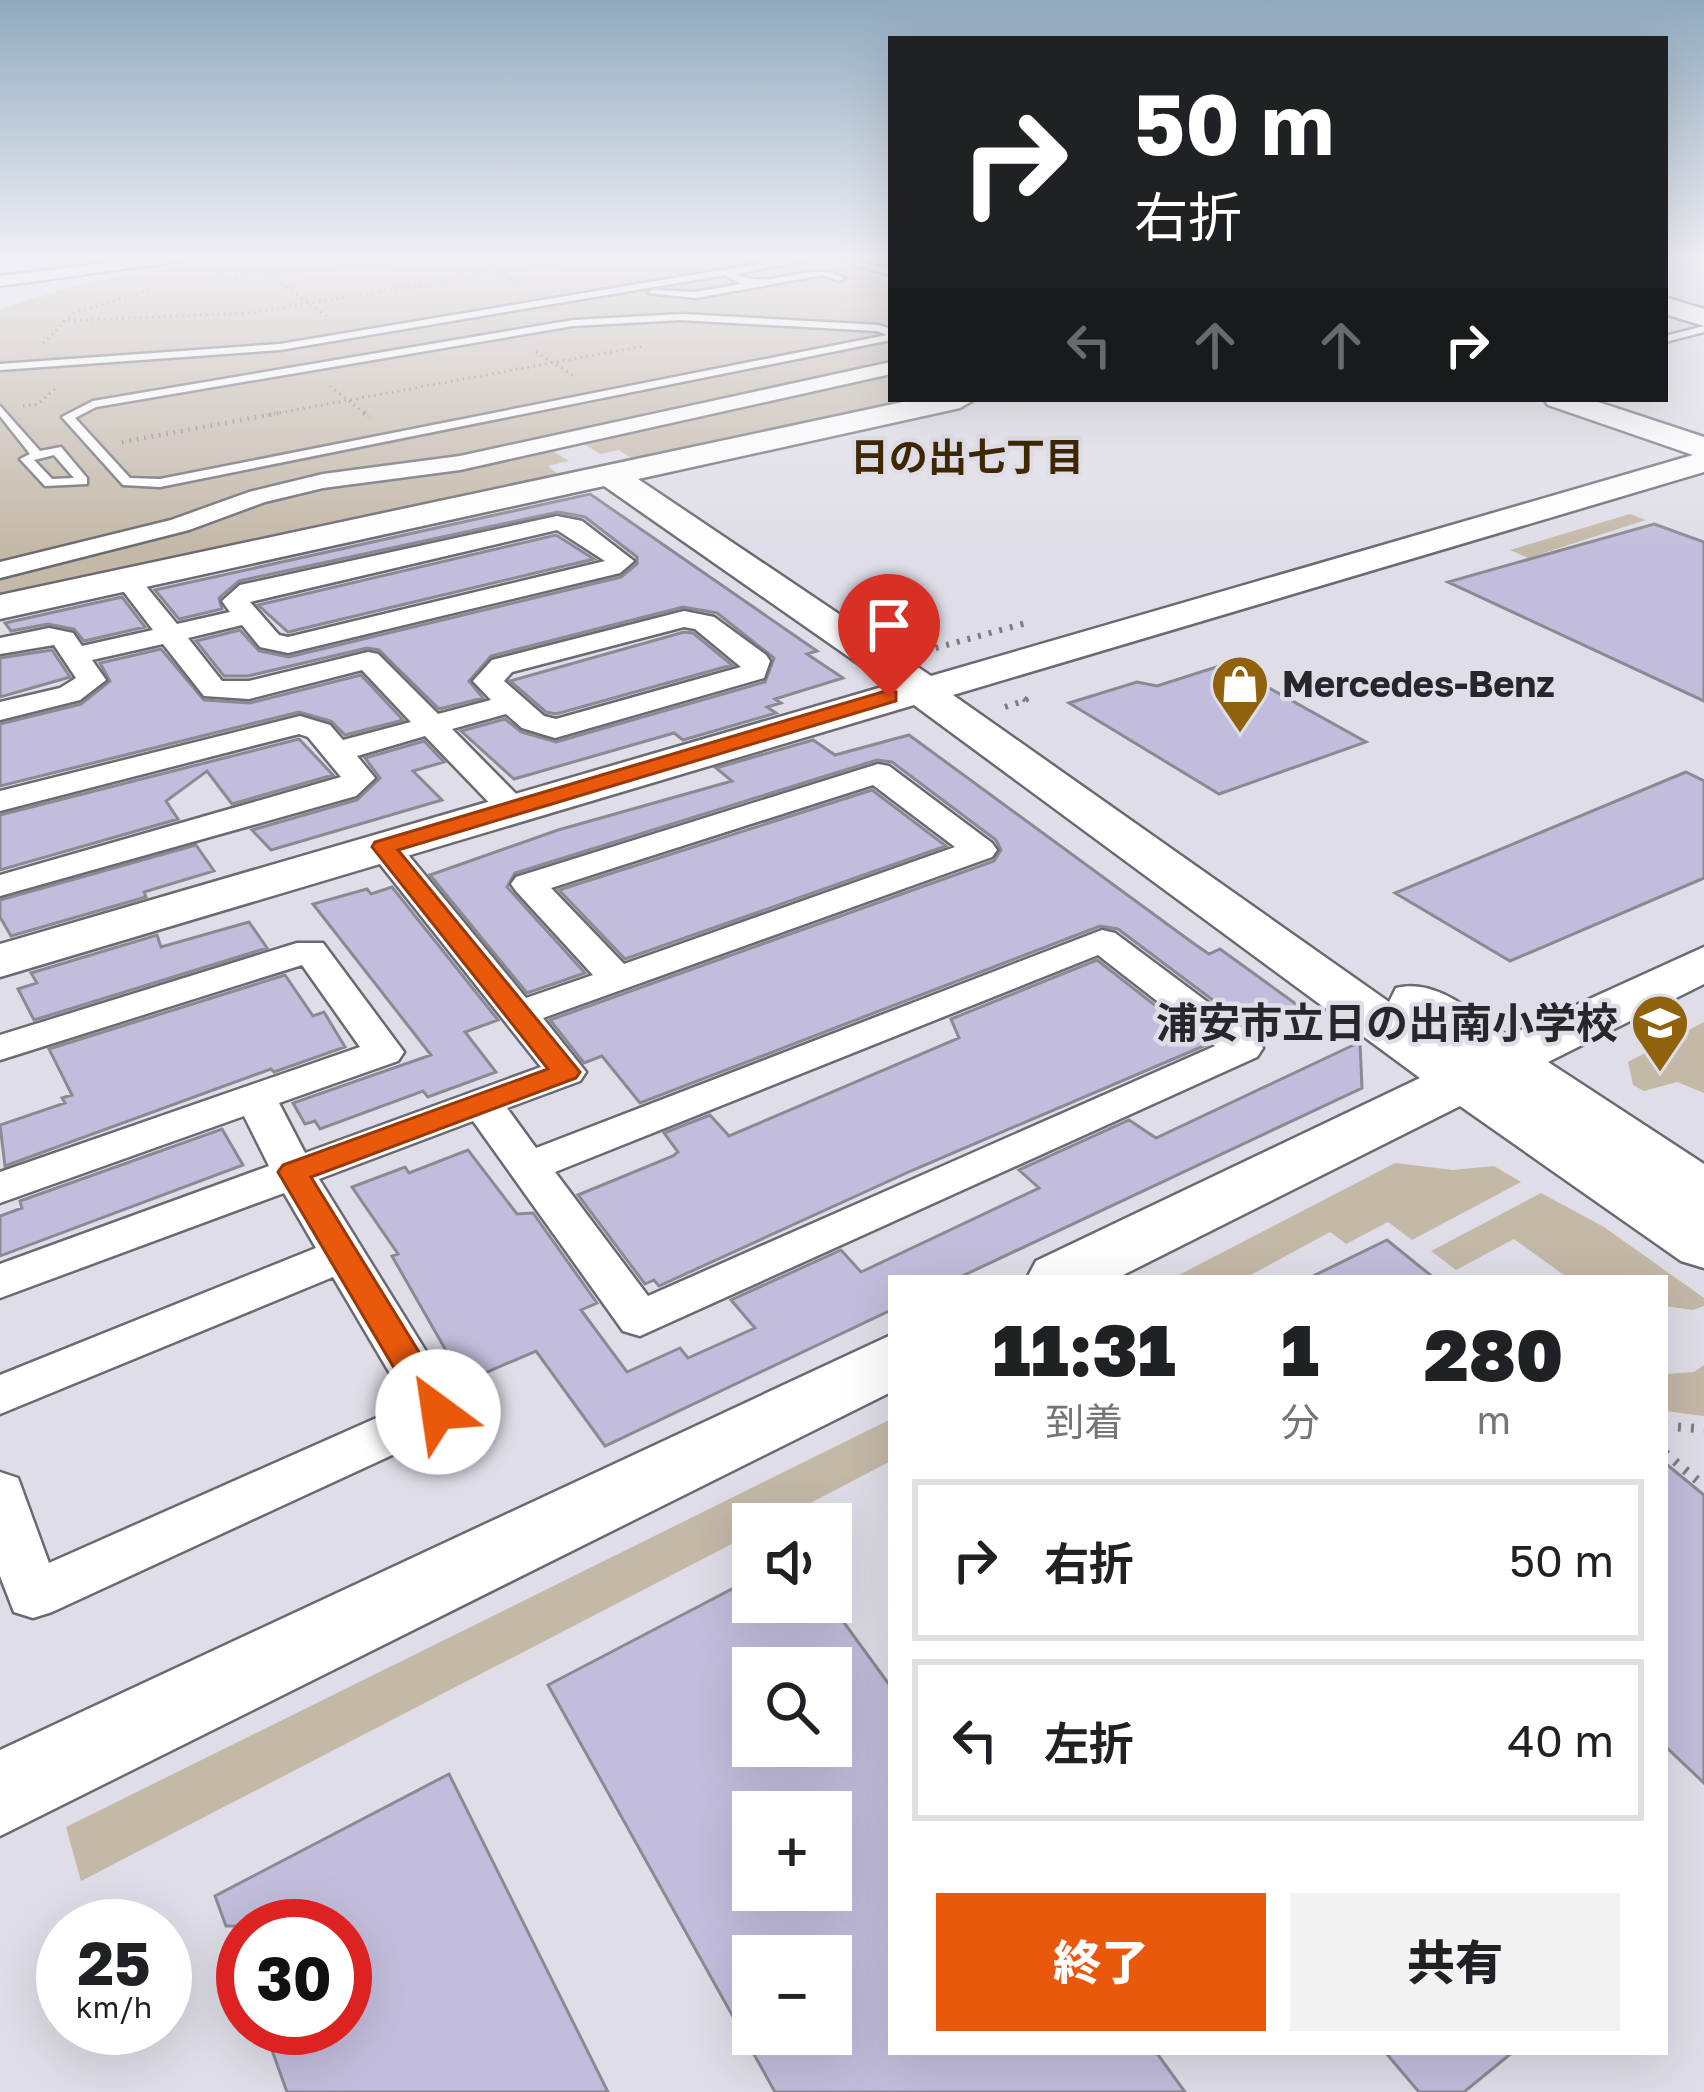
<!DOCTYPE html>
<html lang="ja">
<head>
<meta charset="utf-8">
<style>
	:root { --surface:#fff; --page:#f2f2f2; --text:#202124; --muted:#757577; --line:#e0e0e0; --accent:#ea580c }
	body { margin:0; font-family:"Golos Text","Noto Sans JP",sans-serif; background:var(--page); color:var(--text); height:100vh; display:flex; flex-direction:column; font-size:45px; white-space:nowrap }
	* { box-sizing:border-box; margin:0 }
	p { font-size:39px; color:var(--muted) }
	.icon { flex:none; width:66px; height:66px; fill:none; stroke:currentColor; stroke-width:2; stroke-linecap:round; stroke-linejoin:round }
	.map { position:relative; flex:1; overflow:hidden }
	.panel { position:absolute; left:888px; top:1275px; width:780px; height:780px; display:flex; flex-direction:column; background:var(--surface); border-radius:0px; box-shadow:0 12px 48px #0002 }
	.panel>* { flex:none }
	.guide { position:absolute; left:888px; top:36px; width:780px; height:366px; border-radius:0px; box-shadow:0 12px 48px #0002; background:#202124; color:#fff; overflow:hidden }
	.controls { position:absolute; left:732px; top:1503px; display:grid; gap:24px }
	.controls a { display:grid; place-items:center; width:120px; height:120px; border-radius:0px; background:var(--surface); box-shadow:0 12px 48px #0002; font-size:60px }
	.speed { position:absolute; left:36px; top:1899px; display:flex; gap:24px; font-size:60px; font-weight:700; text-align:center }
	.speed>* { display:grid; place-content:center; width:156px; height:156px; border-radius:50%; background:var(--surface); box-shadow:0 12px 48px #0002; line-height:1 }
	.speed small { font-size:30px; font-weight:400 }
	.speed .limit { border:18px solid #d22; background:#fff; color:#111 }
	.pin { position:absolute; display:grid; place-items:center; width:102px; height:102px; color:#fff; margin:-123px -51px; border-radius:50% 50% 50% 0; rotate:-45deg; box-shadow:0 0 12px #0007 }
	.pin .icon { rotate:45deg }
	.me { position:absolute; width:132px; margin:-66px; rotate:329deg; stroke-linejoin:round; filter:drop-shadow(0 0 9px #0008) }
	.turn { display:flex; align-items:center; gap:42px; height:252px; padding:0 48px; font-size:54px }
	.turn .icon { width:156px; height:156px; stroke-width:2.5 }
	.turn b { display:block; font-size:84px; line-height:102px }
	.lanes { display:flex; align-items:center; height:114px; padding:0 48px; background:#0003; justify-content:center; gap:60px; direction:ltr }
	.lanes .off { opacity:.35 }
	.eta { display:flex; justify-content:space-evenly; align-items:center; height:204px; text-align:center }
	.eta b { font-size:72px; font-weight:800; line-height:84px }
	.primary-button { display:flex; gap:24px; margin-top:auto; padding:24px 48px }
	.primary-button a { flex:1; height:138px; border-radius:0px; background:var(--accent); color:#fff; font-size:48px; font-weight:800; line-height:138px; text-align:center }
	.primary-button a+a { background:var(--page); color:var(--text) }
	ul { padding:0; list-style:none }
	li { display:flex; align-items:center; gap:36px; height:162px; margin:0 24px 18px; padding:0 24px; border:6px solid var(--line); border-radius:0px }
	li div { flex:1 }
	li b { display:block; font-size:45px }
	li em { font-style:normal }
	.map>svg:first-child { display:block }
</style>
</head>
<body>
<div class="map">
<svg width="1704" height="2092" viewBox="0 0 1704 2092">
	<rect width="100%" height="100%" fill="#dfdee8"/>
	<path fill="#c4b8a7" d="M264,257H805C833,270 865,264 891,284V399H919L634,460L619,450L600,454L565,432L533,439L569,461L548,466L560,476L0,596V310C83,279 176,266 264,257Z
		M1630,514L1646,520L1528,558L1510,550Z
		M1704,1022V1093L1677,1082L1644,1091L1633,1085L1628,1062Z
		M1395,1163L1453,1170L1494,1166L1521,1182L1412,1240L1388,1222L1346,1244L1330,1232L1245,1278H1173Z
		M1541,1193L1604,1227L1704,1298V1306L1693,1310L1665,1306V1278H1568L1514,1239L1456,1270L1431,1251Z
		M1704,1365V1416L1665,1411V1374L1694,1372Z
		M891,1419V1461L770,1524H753V1533L81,1881L66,1827Z"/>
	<path fill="#c2bddc" stroke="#8b8a93" stroke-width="3" fill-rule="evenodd" d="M590,494L817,651L807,654L843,678L775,699L781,703L767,707L776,713L683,740L674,733L514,779L461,731L505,719L521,732L556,742L765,682L774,658L717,613L683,607L491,656L469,681L483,698L439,709L379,650L367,648L248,676H224L196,641L240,630L259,651L289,657L621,577L637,564V557L585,517L558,512L239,581L219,598L222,609L179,619L155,590Z
		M1654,524L1704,542V701L1448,582Z
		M556,535L594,559L288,632L258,605Z
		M122,597L145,627L84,641L74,629L48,624L11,631L5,623Z
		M684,632L693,633L732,665L556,714L546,712L510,681Z
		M161,649L204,700L250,703L361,675L403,720L345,735L331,721L299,712L0,786V724L81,704L110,681L100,663Z
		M52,650L70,677L0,697V658Z
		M1226,664L1366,742L1219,794L1069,703L1137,682L1157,686Z
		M909,735L1193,943L1209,954L1220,949L1300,1007L1250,1028L1118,929L1100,926L640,1103L602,1056L584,1063L550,1020L994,861L1001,850L996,840L892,762L877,760L515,873L507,887L585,973L527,993L430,875L558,830L732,781L716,768L813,740L835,755Z
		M299,739L333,775L232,804L207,771L166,801L178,819L0,870V815Z
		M424,741L444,762L413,771L442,800L271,850L252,830L357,800L380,778L365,758Z
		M1686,772L1704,781V878L1510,961L1395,893Z
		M872,790L946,846L625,959L559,890Z
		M196,845L214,871L144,892L146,897L11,936L0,917V900Z
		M392,887L498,1020L465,1032L496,1072L428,1097L423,1091L320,1129L315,1121L305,1124L293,1103L431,1055L313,904L367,889L371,894Z
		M249,922L267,948L34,1020L18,989L37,983L31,973L157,935L161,947Z
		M1097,960L1206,1045L913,1170L659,1286L654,1280L645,1284L578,1195L673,1156L678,1152L664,1133L710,1115L729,1136L959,1038L951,1019Z
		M285,975L313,1016L324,1012L345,1047L274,1072L271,1069L5,1166L0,1125L65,1103L62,1098L72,1095L49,1049Z
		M1360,1042L1362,1088L958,1278H891V1310L605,1446L536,1351L464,1382L392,1256L398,1254L352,1187L405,1167L409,1173L468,1150L517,1214L533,1213L597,1303L581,1310L627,1372L680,1348L688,1358L755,1328L731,1300L841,1250L861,1272L1039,1188L1019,1170L1129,1120L1156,1138Z
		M222,1129L243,1165L0,1256V1216L22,1208L20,1201Z
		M1387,1240L1434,1278H1309Z
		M1665,1463L1704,1495V1783L1665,1746Z
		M753,1578V1602H829L891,1687V2052H1156L1185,2092H775L548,1685ZM753,1668H831V1746H753ZM753,1812H831V1890H753ZM753,1956H831V2034H753Z
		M449,1774L608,2092H287L264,2028H345V1926H226L215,1896Z
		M1385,2052H1513L1464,2092H1419Z"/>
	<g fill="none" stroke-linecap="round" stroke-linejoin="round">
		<g stroke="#6b6972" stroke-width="5">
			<path id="lane" d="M800,257H822L736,274C770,292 809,259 844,278L839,281L823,275L696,298L648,293L653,290L696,292L741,284L725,275L280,350L0,370V364L280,344Z
				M824,257H841L891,269V275Z
				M682,314L879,325L891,329V340L160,487L123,485L62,417L93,401L573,320ZM682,320L877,331L887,335L160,479L130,478L75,418L96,407L573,326Z
				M1704,326V332L1665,342V336Z
				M0,406L40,451L61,447L87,478V484L45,486L20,459L30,454L0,416ZM54,455L74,478L52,479L34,460Z"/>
		</g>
		<g stroke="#6b6972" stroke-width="5">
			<path id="street" d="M156,257H209L0,286V276Z
				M891,362V374L460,470L323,488L265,502L189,530L0,578V562L171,520L249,492L323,474L460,456Z
				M557,516L582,521L634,561L620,573L288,653L260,647L242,625L188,638L222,681H249L368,652L378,654L438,714L491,700L473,681L492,660L684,611L714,617L766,655L770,661L764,678L555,738L522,728L506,714L452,729L524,802L529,809L524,816H502L425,736L357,756L375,778L356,796L0,896V875L341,777L308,737L299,734L0,811V791L300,716L330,725L343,740L411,722L362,670L249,699L204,696L163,644L92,660L106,680L80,700L0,720V702L60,688L76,678L54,645L0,654V638L49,628L73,633L82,646L153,630L114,579L127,571L136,574L177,624L230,612L222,601L240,585ZM557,530L605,561L288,637L279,635L250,602ZM684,627L695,629L741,667L556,719L544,716L504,681L512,672Z
				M878,764L889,766L992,843L997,850L992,857L543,1018L586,1072L580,1081L507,1108L536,1148L1102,930L1115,933L1257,1039L1263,1048L1257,1057L640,1336L623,1331L473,1121L319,1179L455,1398L463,1412L455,1426L52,1612L33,1618L14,1612L0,1576V1472L18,1478L49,1563L408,1404L333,1277L0,1414V1375L316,1248L284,1193L0,1298V1264L269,1166L244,1116L0,1203V1172L360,1047L302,965L0,1060V1035L297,943H323L404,1052L398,1061L279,1103L305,1153L541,1067L372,854L367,847L372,840H396L526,998L593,975L516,891L511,884L516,877ZM873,785L955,847L624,964L551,888ZM1098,955L1215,1046L648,1296L555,1172Z"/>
		</g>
		<g stroke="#6b6972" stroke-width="5">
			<path id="secondary" d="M1665,297L1704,309V326L1665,314Z
				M917,399H975L960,408L638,479L931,676L1693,455L1548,405L1544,399H1589L1704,437V472L953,695L1389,1002L1396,988C1438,978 1474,1014 1508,1036L1704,947V984L1548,1062L1704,1164V1268L1681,1261L1460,1106L1117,1278H1027L1036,1261L1420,1078L914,705L0,977V944L889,685L604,486L0,619V595Z
				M891,1335V1392L0,1836V1750Z"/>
		</g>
		<path stroke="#7d7c83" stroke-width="3" stroke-dasharray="1.5 4.5" stroke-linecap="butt" d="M474,257L521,284
			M267,273L328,317
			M211,279L461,257
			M62,321L247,313L596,257
			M43,343L74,313L149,290
			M536,352L574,376
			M330,386L368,416
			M23,406L38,404L55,389
			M262,416L644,346"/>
		<path stroke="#7d7c83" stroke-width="4.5" stroke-dasharray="1.5 6" stroke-linecap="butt" d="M364,413L370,418
			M122,442L279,413"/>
		<path stroke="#7d7c83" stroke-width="6" stroke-dasharray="3 8" stroke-linecap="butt" d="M925,651L1026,623
			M1005,707L1026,700L1018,694"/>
		<path stroke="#7d7c83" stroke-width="9" stroke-dasharray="3 10" stroke-linecap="butt" d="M1665,1426L1704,1429
			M1665,1453L1704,1486"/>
		<use href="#lane" fill="#fff" fill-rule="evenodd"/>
		<use href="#street" fill="#fff" fill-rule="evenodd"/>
		<use href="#secondary" fill="#fff" fill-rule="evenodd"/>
	</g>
	<linearGradient id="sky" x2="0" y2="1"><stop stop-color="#91aabf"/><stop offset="0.47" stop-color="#f1f0f5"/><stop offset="1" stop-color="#f1f0f5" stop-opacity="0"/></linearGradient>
	<rect width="1704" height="550" fill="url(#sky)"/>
	<path fill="#ea580c" stroke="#983908" stroke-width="3" d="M889,690L896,692V701L398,850L580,1072L576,1078L311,1177L456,1412L451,1422L438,1426L426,1422L278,1172L283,1165L548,1069L372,847L375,842Z"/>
	<defs>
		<g id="shop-pin" transform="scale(3)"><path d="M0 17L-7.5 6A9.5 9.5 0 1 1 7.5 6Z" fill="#8f620b" stroke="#dfdee8"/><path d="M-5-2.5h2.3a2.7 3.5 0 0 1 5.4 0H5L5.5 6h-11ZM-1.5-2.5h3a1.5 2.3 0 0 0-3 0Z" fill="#fff"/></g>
		<g id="school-pin" transform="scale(3)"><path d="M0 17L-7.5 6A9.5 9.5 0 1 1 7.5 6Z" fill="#8f620b" stroke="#dfdee8"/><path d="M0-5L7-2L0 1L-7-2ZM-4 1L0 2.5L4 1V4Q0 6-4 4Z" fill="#fff"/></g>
	</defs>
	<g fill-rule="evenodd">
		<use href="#shop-pin" x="1240" y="684"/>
		<use href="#school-pin" x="1660" y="1023"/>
	</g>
	<g text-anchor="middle" stroke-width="9" stroke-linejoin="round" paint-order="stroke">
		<g font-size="36" font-weight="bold" fill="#27262a" stroke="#dfdee8" text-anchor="start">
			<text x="1282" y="697">Mercedes-Benz</text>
		</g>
		<g font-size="39" font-weight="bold" fill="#3d2802" stroke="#dfdee8">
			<text x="967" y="471">日の出七丁目</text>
		</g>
		<g font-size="42" font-weight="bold" fill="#27262a" stroke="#dfdee8" text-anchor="end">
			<text x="1618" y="1038">浦安市立日の出南小学校</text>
		</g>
	</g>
</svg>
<div class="controls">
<a><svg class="icon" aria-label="sound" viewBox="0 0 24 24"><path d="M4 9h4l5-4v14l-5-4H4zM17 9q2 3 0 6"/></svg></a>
<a><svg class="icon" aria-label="search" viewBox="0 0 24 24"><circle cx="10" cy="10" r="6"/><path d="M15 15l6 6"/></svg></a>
<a>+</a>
<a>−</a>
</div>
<div class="speed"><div>25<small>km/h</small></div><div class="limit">30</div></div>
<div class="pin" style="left:889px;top:697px;background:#d93025"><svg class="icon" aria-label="arrive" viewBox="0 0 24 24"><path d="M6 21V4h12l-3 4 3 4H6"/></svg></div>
<svg class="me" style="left:438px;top:1412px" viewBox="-20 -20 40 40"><circle r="19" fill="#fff"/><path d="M0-13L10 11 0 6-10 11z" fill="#ea580c"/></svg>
<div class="guide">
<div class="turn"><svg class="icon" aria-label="right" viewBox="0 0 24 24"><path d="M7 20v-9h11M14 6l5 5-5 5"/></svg><div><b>50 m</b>右折</div></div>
<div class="lanes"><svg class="icon off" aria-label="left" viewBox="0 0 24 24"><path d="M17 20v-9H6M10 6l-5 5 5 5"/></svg><svg class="icon off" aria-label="ahead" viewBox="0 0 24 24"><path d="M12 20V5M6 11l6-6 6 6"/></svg><svg class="icon off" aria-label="ahead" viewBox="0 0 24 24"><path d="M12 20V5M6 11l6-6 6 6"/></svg><svg class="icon" aria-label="right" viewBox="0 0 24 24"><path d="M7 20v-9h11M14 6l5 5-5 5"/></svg></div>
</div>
<section class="panel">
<div class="eta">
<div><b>11:31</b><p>到着</p></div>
<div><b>1</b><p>分</p></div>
<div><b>280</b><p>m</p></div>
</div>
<ul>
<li><svg class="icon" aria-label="right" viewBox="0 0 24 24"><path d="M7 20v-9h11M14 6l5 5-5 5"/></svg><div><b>右折</b></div><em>50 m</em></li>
<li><svg class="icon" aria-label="left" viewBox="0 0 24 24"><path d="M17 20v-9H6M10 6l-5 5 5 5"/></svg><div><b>左折</b></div><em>40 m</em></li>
</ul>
<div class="primary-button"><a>終了</a><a>共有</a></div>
</section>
</div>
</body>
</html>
